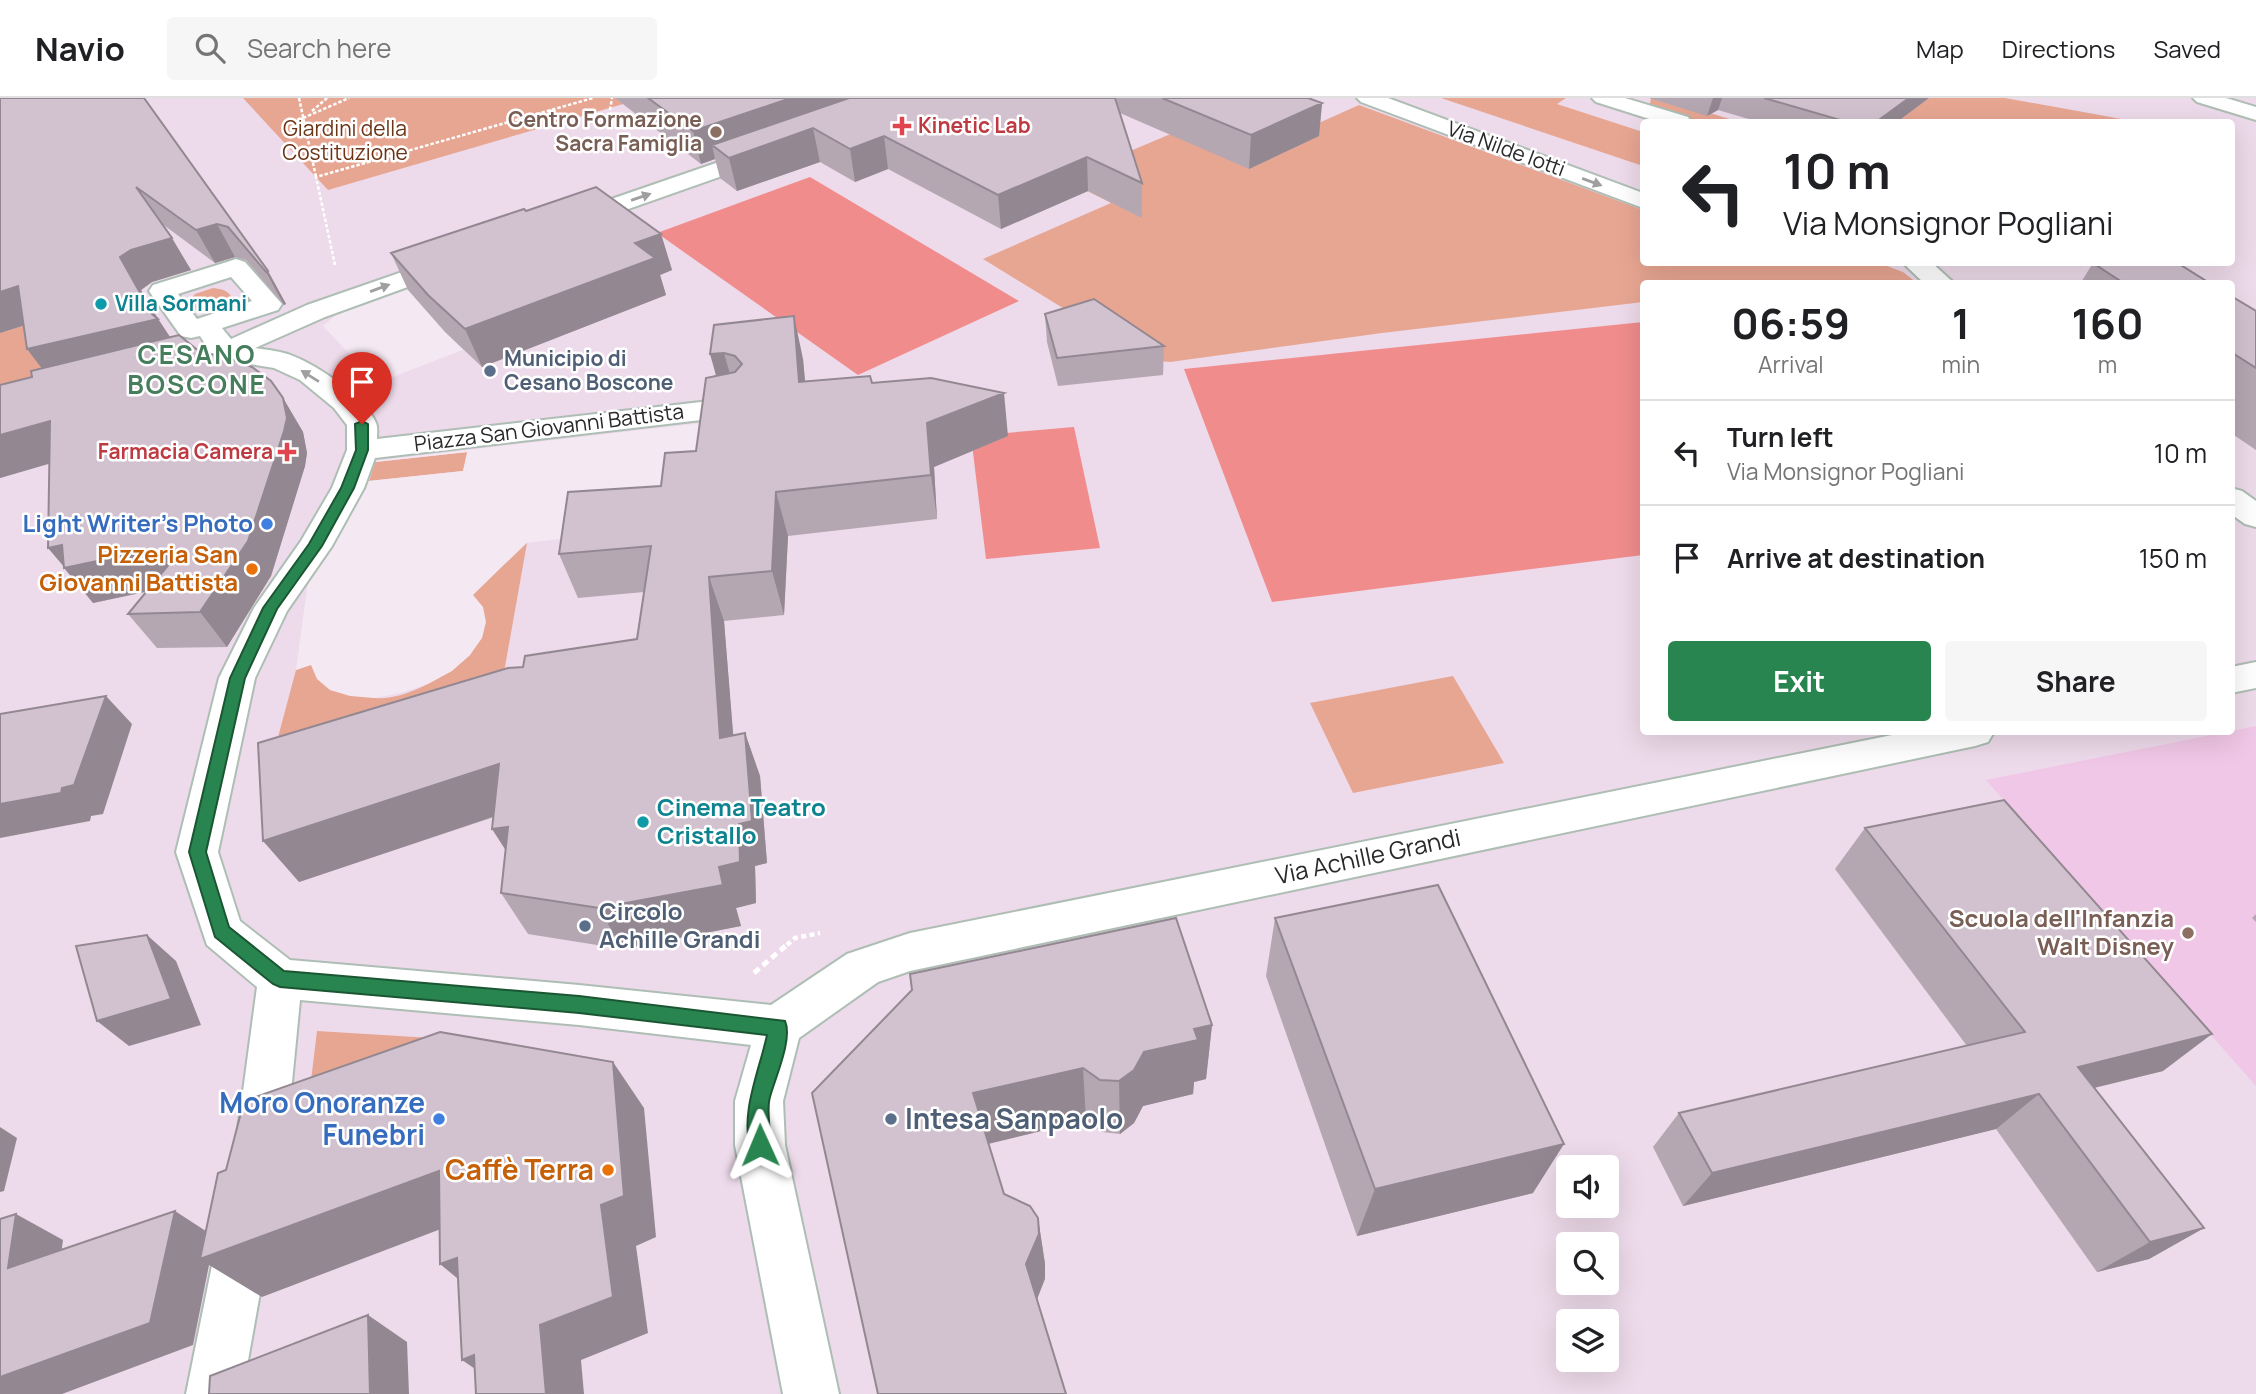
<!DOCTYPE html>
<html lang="en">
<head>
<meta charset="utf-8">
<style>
	:root { --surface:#fff; --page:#f6f6f6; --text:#202124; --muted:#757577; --line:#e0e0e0; --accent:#29854f }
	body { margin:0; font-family:Manrope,sans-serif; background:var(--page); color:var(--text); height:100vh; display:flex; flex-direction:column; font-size:26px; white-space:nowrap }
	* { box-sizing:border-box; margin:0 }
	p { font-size:23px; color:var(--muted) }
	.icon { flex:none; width:38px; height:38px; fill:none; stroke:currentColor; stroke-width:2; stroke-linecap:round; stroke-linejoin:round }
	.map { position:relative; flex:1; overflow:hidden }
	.sheet { position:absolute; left:1640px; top:182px; width:595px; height:455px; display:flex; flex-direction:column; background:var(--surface); border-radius:7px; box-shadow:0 7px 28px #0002 }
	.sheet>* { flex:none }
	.hud { position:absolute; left:1640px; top:21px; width:595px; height:147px; border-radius:7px; box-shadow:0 7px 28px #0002; background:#fff; color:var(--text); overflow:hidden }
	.buttons { position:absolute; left:1556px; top:1057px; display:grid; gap:14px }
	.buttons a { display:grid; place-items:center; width:63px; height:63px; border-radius:7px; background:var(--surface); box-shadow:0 7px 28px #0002; font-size:35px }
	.pin { position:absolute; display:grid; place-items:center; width:60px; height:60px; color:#fff; margin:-72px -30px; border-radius:50% 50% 50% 0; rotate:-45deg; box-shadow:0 0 7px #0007 }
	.pin .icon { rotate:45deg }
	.me { position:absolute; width:77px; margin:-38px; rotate:359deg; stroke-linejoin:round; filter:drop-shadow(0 0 5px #0008) }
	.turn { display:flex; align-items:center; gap:24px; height:147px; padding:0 28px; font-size:32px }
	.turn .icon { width:91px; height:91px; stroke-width:2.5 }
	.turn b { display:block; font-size:49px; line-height:60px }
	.eta { display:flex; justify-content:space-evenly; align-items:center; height:119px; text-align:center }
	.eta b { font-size:42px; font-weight:700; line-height:49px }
	.action { display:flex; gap:14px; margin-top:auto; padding:14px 28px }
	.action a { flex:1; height:80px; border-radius:7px; background:var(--accent); color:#fff; font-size:28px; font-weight:700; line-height:80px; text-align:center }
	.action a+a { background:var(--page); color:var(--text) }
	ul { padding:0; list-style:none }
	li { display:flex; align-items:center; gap:21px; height:105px; padding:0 28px; border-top:2px solid var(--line) }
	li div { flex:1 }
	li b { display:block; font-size:26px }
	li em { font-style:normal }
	header { display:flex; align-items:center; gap:42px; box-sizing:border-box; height:98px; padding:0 35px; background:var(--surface); border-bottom:2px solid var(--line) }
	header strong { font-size:33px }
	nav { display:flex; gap:38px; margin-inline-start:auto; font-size:24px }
	.search { width:490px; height:63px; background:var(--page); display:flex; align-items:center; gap:18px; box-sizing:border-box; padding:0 24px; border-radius:7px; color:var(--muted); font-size:26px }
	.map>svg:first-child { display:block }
</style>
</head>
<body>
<header>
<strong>Navio</strong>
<div class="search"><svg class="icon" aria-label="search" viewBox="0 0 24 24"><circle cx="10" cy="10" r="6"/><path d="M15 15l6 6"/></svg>Search here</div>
<nav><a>Map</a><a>Directions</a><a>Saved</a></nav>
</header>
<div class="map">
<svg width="2256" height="1296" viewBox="0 0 2256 1296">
	<rect width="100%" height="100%" fill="#eddaea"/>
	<path fill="#f0c7e6" d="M2256,628V988L1986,682Z"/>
	<path fill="#e7a692" d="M243,0H634L637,2L328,92Z
		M1441,0H1566L1557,6L1643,34V68Z
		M1662,0L1739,24C1709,24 1675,26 1650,6L1651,0Z
		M1929,0H2005L2138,24H1897Z
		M1359,7L1643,112V164L1879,165L1903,174L1917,185L1643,186V204L1382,235L1170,264L1140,261L1094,229L983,161L1111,105L1064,81L1206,21L1272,46Z
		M213,190C222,191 228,192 233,201L231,206L216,213L195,211L190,202L195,196Z
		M42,222L86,274L0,294V235Z
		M468,354L463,373L368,383L375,364Z
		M527,445L496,619L277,643L296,572L312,566C324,573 364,599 375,600C407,603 448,576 470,557L472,497Z
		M1453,578L1504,665L1353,695L1310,605Z
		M317,933L464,942L309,999Z"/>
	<path fill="#f08c8c" d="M810,79L1019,203L858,277L657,135Z
		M1643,224V457L1272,504L1184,271Z
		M1074,329L1100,450L986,461L971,338Z"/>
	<path fill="#f4e8f2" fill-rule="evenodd" d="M397,189L408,191L463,252L377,285L323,228L345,209Z
		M737,321L710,397L586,438L526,445L473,497L483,509L486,524L482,540L470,557L452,573L428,586L401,595L374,600L350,598L330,592L317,581L311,567L296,572L308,483L365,384L372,363ZM467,354L463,373L369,383L375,364Z"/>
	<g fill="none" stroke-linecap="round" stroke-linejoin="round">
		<g stroke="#aebeb4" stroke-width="4">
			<path id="minor" d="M1357,0H1388L1643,95V110L1361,4Z
				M1592,0H1625L1688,19L1691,24H1659L1596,4Z
				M2193,0H2226L2256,9V22L2197,4Z
				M768,47L776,49L779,54L776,59L580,128L571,130L562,128L559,123L562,118Z
				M451,157L460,160L464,165L460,170L325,219L255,250C268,252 281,253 293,258C317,267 366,300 376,325C378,329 377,336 377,341L736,300L746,303L751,309L746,315L736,318L375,360L364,390L332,448L287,513L255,580L218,754L240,823L290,862L579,887L771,907L847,856L910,835L1907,634H1994L1988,644L1975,648L910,873L878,884L799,940L783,1003L785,1047L839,1296H783L735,1047V1003L751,947L579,927L300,902L286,1046L278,1063L261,1070L244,1063L236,1046L257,889L207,847L176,754L219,580L254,510L301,443L332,390L347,352V327L334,310L300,282L274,270L214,260L200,238L191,240L181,238L149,193L153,187L227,164L236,161L245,164L282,206L278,212L222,230L231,241L307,207ZM231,179L252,203L197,221L178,196Z
				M1902,164H1931L1955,186H1925Z
				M2231,390L2242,393L2256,403V429L2245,426L2231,416Z
				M2256,564V590L2231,595V569Z
				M245,1107L263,1115L271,1133L242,1296H186L219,1133L227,1115Z"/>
		</g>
		<path stroke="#fff" stroke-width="2.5" stroke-dasharray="3.5 2" stroke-linecap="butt" d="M299,0L316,79
			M610,12L612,0
			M312,13L327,0
			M303,20L349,0
			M335,167L316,79L593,0"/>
		<path stroke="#fff" stroke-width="4.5" stroke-dasharray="5 3.5" stroke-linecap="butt" d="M787,847L795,840L820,835"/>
		<path stroke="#fff" stroke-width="5" stroke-dasharray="7 4.5" stroke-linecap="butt" d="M754,875L789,845"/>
		<use href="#minor" fill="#fff" fill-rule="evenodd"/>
	</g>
	<path fill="#b5a7b2" d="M0,0H144L268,173L286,206L284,207L246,162L235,159L215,165L161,125L191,172L152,184L141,192L157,219L170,239L283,300L303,334L307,355L305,368L271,478L227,549L157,550L128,516L146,494L93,505L49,365L0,380L32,279L42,270L27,251L24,227L0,235Z
		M615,0H1312V1L1322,5L1319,38L1249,71L1120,15L1142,85V120L1088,93L1001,131L888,71L855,84L820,64L737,93L720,80L715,61L701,66Z
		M1649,0H1929L1897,24H1759L1718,12L1707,18Z
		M661,136L672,172L660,177L666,197L482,269L445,234L408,192L391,155Z
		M2093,165L2211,186H2080Z
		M2231,198L2256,213V352L2231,335Z
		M1045,216L1164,248L1163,277L1058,288L1047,244Z
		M714,227L803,261L805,283L872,285L1008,338L934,369L937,421L788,438L784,517L724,523L733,638L745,635L760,678L767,765L755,768L756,805L736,810L741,828L622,851L528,836L501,795L506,753L494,719L299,784L523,569L637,541L644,494L578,500L559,456L661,388L696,353L716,278Z
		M1865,730L2163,973L2094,990L2204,1130L2149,1161L2097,1174L1996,1031L1683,1108L1653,1049L1679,1015L1967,948L1835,771Z
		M2256,816V824L2252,820Z
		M1275,820L1533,1095L1357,1138L1266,878Z
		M1212,927L1206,981L1194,984L1193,996L1143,1008L1134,1025L1120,1036L1102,1034L1086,1022L988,1045L1004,1096L1038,1120L1045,1166V1181L812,995Z"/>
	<path fill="#938891" d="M791,0H891L712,47L715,61L701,66L693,33Z
		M1713,0H1722L1718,12L1707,18Z
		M1909,0H1929L1897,24H1876Z
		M1322,5L1319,38L1249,71L1251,37Z
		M813,30L820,64L737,93L729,60Z
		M884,38L888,71L855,84L850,51Z
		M1087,59L1088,93L1001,131L998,97Z
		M217,126L235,159L215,165L196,132Z
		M661,136L672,172L660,177L666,197L482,269L465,231L635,145Z
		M172,140L191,172L152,184L141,192L158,221L180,254L53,285L27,251L120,159L131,152Z
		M268,173L286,206L284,207L266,174Z
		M18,188L42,222L0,235V194Z
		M794,218L803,261L809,327L799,284Z
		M724,255L736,297L722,299L710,256Z
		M1004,295L1008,338L934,369L937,421L931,377L927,325Z
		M283,300L303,334L307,355L305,368L271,478L227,549L200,514Z
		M50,323L76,358L0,380V337Z
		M776,394L788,438L784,517L772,473Z
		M62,447L135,455L180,453L157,491L93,505L64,470H65L48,450Z
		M709,479L724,523L737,683L720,640Z
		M106,598L132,626L103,716L91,718L90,723L0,740V706L62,690Z
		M745,635L760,678L767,765L755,768L756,805L736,810L741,828L622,851L599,810L719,769L739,726Z
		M499,666L525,708L299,784L263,743Z
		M508,729L519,773L492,731Z
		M147,837L176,863L201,927L129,948L97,923Z
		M1212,927L1206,981L1194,984L1193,996L1143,1008L1134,1025L1120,1036L1119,983L1144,954L1194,931Z
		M2212,936L2163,973L2044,1002L2078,969Z
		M613,964L644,1010L656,1139L636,1148L648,1235L581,1262L584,1296H546L540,1227L601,1107Z
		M1083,970L1086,1022L984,1047L973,995Z
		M2039,996L1996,1031L1683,1108L1712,1075Z
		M0,1029L17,1040L4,1093L0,1094Z
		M1564,1046L1533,1095L1357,1138L1375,1091Z
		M439,1073L483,1115L262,1199L209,1167L193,1247L62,1296H0V1279L175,1113L215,1139Z
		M16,1116L63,1142L56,1194L8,1170Z
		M1038,1120L1045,1166V1181L1034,1209L1026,1166Z
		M2204,1130L2149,1161L2097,1174L2150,1144Z
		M457,1160L486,1204L440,1166Z
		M368,1217L407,1244L409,1296H370Z
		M474,1257L509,1294L462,1262Z"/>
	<path fill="#d2c2cf" stroke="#938891" stroke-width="2" d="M0,0H144L268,173L266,174L228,129L217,126L196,132L136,89L172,140L131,152L120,159L152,216L158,221L27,251L18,188L0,194Z
		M648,0H791L693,33Z
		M849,0H1115L1142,85L1087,59L998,97L884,38L850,51L813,30L729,60L712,47Z
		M1162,0H1308L1322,5L1251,37Z
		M1764,0H1909L1876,24H1847Z
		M596,89L661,136L635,145L655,160L465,231L428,197L391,155L524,111L526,113Z
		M2176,164L2211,186H2125L2093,165Z
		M2231,198L2256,213V270L2231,254Z
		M1094,201L1164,248L1057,260L1045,216Z
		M794,218L799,284L870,278L872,285L931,280L1004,295L927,325L931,377L776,394L772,473L709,479L720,640L745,635L752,723L739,726L740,764L719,769L723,787L599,810L501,795L508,729L492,731L499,666L263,743L258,645L508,570L523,569L525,558L637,541L651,448L559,456L568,394L661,388L665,355L696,353L706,280L735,274L742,266L735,258L724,255L710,256L714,227Z
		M179,237L200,254L226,259L252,269L271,283L283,300L287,320L284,333L248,443L200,514L128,516L180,453L133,461L135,455L64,470L62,447L48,450L50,323L0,337V287L32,279L31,273Z
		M106,598L74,687L62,690L61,695L0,706V616Z
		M2004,702L2212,936L2078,969L2204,1130L2150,1144L2039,996L1712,1075L1679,1015L2025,934L1865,730Z
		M1438,787L1564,1046L1375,1091L1275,820Z
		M1176,820L1212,927L1194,931L1198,942L1144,954L1134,972L1119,983L1100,982L1083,970L973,995L1004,1096L1030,1108L1038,1120L1039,1136L1026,1166L1066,1296H878L812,995L912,892L910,876Z
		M147,837L171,901L97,923L76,848Z
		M440,934L613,964L624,1098L601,1107L613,1199L540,1227L546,1296H476L474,1257L462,1262L457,1160L440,1166L439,1073L200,1161L218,1075L226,1072L244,1003Z
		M175,1113L150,1225L0,1279V1121L16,1116L8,1170Z
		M368,1217L370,1296H209L210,1278Z"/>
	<defs><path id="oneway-solid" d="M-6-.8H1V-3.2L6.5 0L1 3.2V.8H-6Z" transform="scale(1.75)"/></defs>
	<g fill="#9f9f9f">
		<use href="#oneway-solid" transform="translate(1592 84) rotate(20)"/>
		<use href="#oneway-solid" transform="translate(641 99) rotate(-19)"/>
		<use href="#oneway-solid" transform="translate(380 190) rotate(-20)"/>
		<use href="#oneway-solid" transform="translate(310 278) rotate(-148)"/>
	</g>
	<path fill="#29854f" stroke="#1b5633" stroke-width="2" d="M362,323L368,326V352L354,390L322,448L277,511L245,580L206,754L229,829L284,873L579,898L785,923C793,941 775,980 770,999C765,1016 774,1036 767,1054L760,1056L752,1054C738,1019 760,971 767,937L579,915L280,889L273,886L215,839L189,754L230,580L263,510L309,446L341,390L356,352L355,326Z"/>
	<g fill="#e0444e" stroke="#fff" stroke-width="2.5">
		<path d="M898.5 17.5h7v7h7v7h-7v7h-7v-7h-7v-7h7z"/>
		<path d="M283.5 343.5h7v7h7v7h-7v7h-7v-7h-7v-7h7z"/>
	</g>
	<g fill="#8d6e63" stroke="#fff" stroke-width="2.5">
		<circle cx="716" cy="34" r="7"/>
		<circle cx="2188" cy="835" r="7"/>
	</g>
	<g fill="#0f9aa8" stroke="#fff" stroke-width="2.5">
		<circle cx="101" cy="206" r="7"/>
		<circle cx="643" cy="724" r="7"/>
	</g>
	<g fill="#5c6f8a" stroke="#fff" stroke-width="2.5">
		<circle cx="490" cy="273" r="7"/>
		<circle cx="585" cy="828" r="7"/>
		<circle cx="891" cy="1021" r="7"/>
	</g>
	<g fill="#3f7fe0" stroke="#fff" stroke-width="2.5">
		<circle cx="267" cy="426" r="7"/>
		<circle cx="439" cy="1021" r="7"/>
	</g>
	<g fill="#e8710a" stroke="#fff" stroke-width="2.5">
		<circle cx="252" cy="471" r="7"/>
		<circle cx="608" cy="1072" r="7"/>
	</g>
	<g text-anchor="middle" stroke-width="5" stroke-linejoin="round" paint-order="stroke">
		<g font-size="21" font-weight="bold" fill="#785e54" stroke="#fff" text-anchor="end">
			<text x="702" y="29">Centro Formazione<tspan x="702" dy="24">Sacra Famiglia</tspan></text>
		</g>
		<g font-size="21" font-weight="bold" fill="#be3a42" stroke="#fff" text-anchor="start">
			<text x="918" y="35">Kinetic Lab</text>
			<text x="273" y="361" text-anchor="end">Farmacia Camera</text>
		</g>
		<g font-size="21" fill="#6b3415" stroke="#fff">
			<text x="345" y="38">Giardini della<tspan x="345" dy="24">Costituzione</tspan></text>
		</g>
		<g font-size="21" fill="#292929" stroke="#fff">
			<text transform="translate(1506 51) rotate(20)" y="7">Via Nilde Iotti</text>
			<text transform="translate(549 330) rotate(-7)" y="7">Piazza San Giovanni Battista</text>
		</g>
		<g font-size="21" font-weight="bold" fill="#0d838f" stroke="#fff" text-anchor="start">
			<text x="115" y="213">Villa Sormani</text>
		</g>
		<g font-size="21" font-weight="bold" fill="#4e5e75" stroke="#fff" text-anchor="start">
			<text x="504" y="268">Municipio di<tspan x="504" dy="24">Cesano Boscone</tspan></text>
		</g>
		<g font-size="24" font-weight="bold" fill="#366cbe" stroke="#fff" text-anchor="end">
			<text x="253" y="434">Light Writer's Photo</text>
		</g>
		<g font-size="24" font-weight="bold" fill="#c56008" stroke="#fff" text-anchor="end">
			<text x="238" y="465">Pizzeria San<tspan x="238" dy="28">Giovanni Battista</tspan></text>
		</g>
		<g font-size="24" font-weight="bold" fill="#0d838f" stroke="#fff" text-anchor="start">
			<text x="657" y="718">Cinema Teatro<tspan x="657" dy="28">Cristallo</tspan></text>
		</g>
		<g font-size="24" fill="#292929" stroke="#fff">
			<text transform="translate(1368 759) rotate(-12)" y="8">Via Achille Grandi</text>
		</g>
		<g font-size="24" font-weight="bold" fill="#4e5e75" stroke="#fff" text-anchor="start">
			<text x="599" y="822">Circolo<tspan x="599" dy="28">Achille Grandi</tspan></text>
		</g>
		<g font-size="24" font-weight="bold" fill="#785e54" stroke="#fff" text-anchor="end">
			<text x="2174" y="829">Scuola dell'Infanzia<tspan x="2174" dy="28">Walt Disney</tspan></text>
		</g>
		<g font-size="26" font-weight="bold" letter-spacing="2" fill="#467d5c" stroke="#fff">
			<text x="197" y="266">CESANO<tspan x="197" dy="30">BOSCONE</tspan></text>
		</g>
		<g font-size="28" font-weight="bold" fill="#366cbe" stroke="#fff" text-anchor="end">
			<text x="425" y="1015">Moro Onoranze<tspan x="425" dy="32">Funebri</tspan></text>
		</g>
		<g font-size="28" font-weight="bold" fill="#4e5e75" stroke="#fff" text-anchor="start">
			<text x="905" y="1031">Intesa Sanpaolo</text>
		</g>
		<g font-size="28" font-weight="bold" fill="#c56008" stroke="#fff" text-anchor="end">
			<text x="594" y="1082">Caffè Terra</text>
		</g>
	</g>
</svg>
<div class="buttons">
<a><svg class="icon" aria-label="sound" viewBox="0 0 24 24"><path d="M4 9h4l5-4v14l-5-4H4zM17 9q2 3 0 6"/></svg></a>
<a><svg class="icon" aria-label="search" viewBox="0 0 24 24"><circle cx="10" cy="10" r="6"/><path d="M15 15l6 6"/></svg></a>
<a><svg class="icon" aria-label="layers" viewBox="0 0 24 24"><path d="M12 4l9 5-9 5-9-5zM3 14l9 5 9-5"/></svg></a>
</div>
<div class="pin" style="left:362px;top:326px;background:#d93025"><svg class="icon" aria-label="arrive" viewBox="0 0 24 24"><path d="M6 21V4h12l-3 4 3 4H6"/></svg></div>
<svg class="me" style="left:760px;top:1047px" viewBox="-20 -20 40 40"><path d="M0-17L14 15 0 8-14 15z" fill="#29854f" stroke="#fff" stroke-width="4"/></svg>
<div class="hud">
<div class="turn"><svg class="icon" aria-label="left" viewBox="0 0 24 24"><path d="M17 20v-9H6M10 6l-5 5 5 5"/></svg><div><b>10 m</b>Via Monsignor Pogliani</div></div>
</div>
<section class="sheet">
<div class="eta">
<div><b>06:59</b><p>Arrival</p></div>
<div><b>1</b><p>min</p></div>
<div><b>160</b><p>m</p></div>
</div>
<ul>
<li><svg class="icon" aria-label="left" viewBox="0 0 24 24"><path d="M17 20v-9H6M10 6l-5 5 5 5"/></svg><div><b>Turn left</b><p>Via Monsignor Pogliani</p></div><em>10 m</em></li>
<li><svg class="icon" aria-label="arrive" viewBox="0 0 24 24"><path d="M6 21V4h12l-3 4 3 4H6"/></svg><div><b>Arrive at destination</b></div><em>150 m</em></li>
</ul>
<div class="action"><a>Exit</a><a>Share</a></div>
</section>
</div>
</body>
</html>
